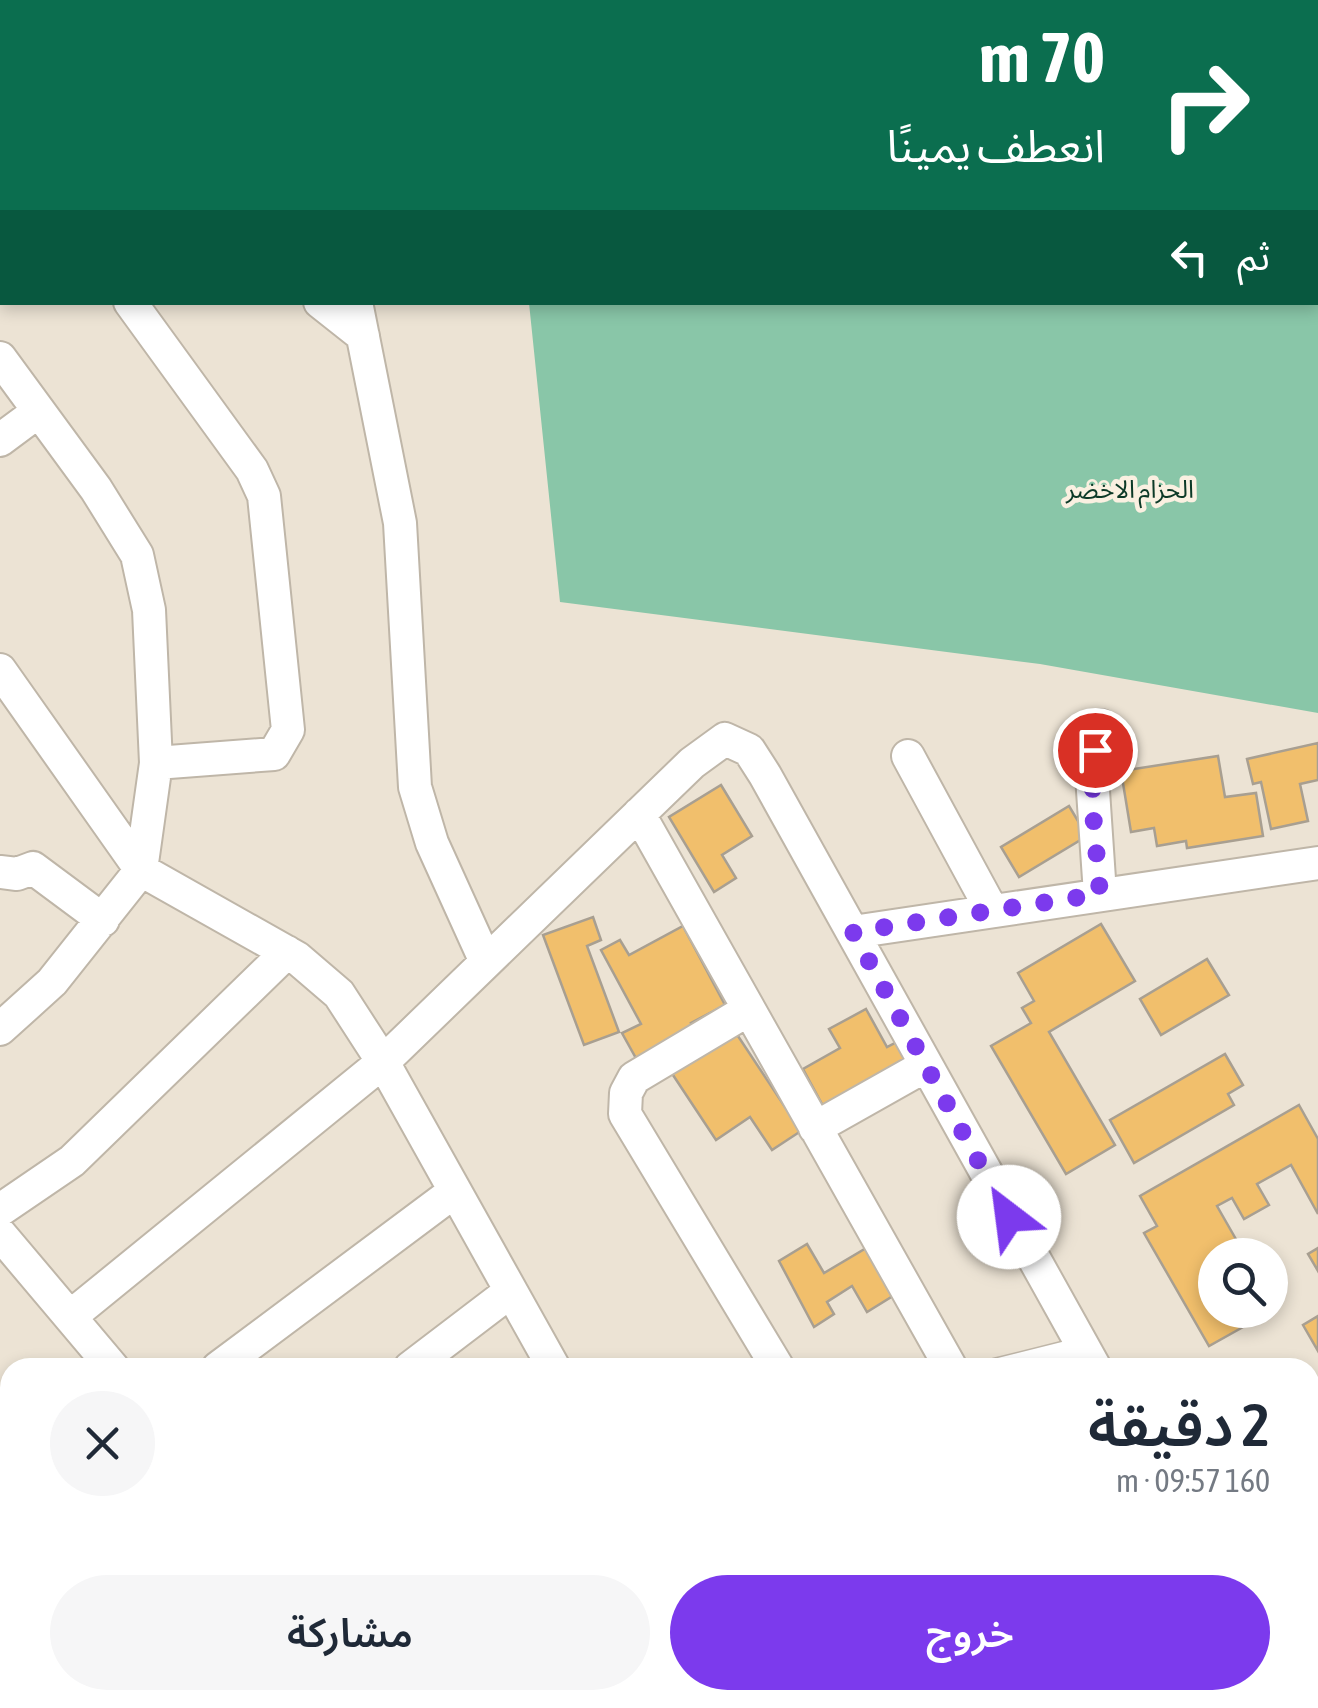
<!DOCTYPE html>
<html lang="ar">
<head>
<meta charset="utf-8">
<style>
	:root { --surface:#fff; --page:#f6f6f7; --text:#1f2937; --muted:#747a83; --accent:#7c3aed }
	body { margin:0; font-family:"Asap Condensed","Noto Sans Arabic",sans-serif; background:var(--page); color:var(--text); direction:rtl; height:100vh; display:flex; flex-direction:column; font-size:38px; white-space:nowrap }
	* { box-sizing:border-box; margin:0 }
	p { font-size:32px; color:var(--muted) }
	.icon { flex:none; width:55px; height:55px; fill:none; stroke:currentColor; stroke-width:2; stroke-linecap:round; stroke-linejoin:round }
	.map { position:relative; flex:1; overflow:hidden; direction:ltr }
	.details { position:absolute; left:0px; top:1358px; width:1320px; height:352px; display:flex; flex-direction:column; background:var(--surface); border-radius:30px 30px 0 0; box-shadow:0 5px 15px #0003; direction:rtl }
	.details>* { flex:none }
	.guide { position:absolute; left:0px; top:0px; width:1320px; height:305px; box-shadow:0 5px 15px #0003; direction:rtl; background:#0b6e4f; color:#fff; overflow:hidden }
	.tools { position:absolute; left:1198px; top:1238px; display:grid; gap:20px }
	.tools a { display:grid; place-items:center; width:90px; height:90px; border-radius:50%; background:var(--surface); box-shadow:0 5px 15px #0003; font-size:50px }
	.pin { position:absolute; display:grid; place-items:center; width:85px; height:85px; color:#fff; margin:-42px; border:5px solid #fff; border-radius:50%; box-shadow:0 2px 10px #0007 }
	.me { position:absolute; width:110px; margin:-55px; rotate:330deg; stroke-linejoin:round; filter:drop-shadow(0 0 8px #0008) }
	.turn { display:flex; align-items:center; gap:35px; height:210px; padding:0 50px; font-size:45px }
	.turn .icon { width:130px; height:130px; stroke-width:2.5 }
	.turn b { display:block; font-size:70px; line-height:85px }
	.then { display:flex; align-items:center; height:95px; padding:0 50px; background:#0003; gap:20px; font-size:38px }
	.round { display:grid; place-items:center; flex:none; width:105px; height:105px; border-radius:52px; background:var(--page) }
	.headline { display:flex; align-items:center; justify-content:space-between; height:170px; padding:0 50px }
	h1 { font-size:60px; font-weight:600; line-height:75px }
	.button { display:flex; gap:20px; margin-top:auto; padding:20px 50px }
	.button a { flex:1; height:115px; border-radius:60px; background:var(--accent); color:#fff; font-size:40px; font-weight:600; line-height:115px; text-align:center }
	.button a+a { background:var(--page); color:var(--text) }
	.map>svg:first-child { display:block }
</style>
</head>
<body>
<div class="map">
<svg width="1318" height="1708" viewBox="0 0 1318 1708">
	<rect width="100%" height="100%" fill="#ece3d4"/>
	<path fill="#89c6a8" d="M497,0H1318V713L1040,664L560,602L529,303L1318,302V2Z"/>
	<path fill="#f1bf6c" stroke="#a89f91" stroke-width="2.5" d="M1318,743V780L1300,784L1308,821L1271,829L1261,782L1253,784L1247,759Z
		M1218,756L1225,797L1256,793L1263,836L1187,848L1186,841L1157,846L1154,828L1131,832L1121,771Z
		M721,785L752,836L722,855L736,878L714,892L669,817Z
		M1069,806L1087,836L1019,877L1001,847Z
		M593,917L601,940L587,946L619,1032L584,1045L543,935Z
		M1101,924L1135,981L1049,1032L1115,1145L1066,1174L991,1046L1031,1023L1022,1008L1034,1001L1018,973Z
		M683,926L725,1005L691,1023L695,1029L637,1060L622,1033L641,1024L601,950L620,940L629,955Z
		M1207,959L1229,995L1161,1035L1140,999Z
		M866,1009L887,1047L897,1042L907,1061L823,1106L803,1069L840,1048L829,1029Z
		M734,1030L801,1131L772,1150L750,1117L716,1140L671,1072Z
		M1225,1054L1243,1085L1228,1094L1234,1105L1134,1163L1110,1120Z
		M1299,1105L1318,1139V1214L1291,1165L1257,1184L1269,1205L1244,1219L1232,1198L1217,1206L1245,1255H1215V1310H1247L1252,1322L1209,1346L1144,1233L1157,1226L1140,1196Z
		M807,1244L824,1273L868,1247L896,1294L867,1312L852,1286L827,1302L834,1314L814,1327L779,1261Z
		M1318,1248V1271L1308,1254Z
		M1318,1316V1351L1303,1325Z
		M530,1700H682L672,1708H520Z"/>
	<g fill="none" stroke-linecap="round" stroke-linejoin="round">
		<g stroke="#bfb6a8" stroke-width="21">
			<path id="service" d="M995,1368L1083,1346"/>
		</g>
		<g stroke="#bfb6a8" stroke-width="36">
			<path id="minor" d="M70,0L72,2
				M235,0L237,2
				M116,2L119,0
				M0,92L2,90
				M0,123L2,126
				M130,302L252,470L264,496L288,730L274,754L156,763
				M320,302L363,336
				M356,302L400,523L415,787L432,843L486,962
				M0,358L96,489L137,555L149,610L156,763L141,870L52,982L0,1029
				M0,440L39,411
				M0,670L141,870L297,958L339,994L383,1062L554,1368
				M908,756L991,909
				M639,814L951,1368
				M0,872L17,874L33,868L103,920
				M1100,894L1092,776L1101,726
				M853,932L1318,863
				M748,1010L634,1078L626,1093L625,1114L778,1368
				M815,1128L925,1066
				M0,1210L72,1161L287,952
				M0,1234L113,1368
				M71,1316L383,1062L692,763L725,739L749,750L765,775L1095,1368
				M218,1368L455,1191
				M410,1368L511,1291
				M0,1470L10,1483
				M0,1519L10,1511
				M1310,1697L1318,1696
				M357,1700L361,1708
				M741,1700L745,1708
				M153,1708L160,1700
				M486,1708L496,1700
				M1095,1708L1105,1700
				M1217,1708L1284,1700"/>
		</g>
		<use href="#service" stroke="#fff" stroke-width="18"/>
		<use href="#minor" stroke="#fff" stroke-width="32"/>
	</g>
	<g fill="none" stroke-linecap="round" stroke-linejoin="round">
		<path stroke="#7c3aed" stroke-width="18" stroke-dasharray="0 32.4" d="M1009,1217L853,932L1100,894L1092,801L1095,750"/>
	</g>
	<g text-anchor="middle" stroke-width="9" stroke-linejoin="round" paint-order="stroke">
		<g font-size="25" fill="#0c3927" stroke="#faf0e1">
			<text x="1130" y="498">الحزام الاخضر</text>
		</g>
	</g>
</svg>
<div class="tools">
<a><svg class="icon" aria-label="search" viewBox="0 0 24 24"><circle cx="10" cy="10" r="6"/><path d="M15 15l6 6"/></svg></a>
</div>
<div class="pin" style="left:1095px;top:750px;background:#d93025"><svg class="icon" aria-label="arrive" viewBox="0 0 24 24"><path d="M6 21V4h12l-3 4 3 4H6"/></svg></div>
<svg class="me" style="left:1009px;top:1217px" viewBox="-20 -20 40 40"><circle r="19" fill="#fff"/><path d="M0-13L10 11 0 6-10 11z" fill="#7c3aed"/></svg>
<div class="guide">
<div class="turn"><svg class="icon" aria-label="right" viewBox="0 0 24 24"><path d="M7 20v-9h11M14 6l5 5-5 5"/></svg><div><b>70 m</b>انعطف يمينًا</div></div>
<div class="then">ثم<svg class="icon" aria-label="left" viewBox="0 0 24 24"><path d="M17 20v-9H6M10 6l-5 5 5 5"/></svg></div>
</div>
<section class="details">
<div class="headline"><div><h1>2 دقيقة</h1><p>160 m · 09:57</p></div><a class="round"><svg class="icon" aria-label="close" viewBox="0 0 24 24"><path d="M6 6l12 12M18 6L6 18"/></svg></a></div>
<div class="button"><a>خروج</a><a>مشاركة</a></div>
</section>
</div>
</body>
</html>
